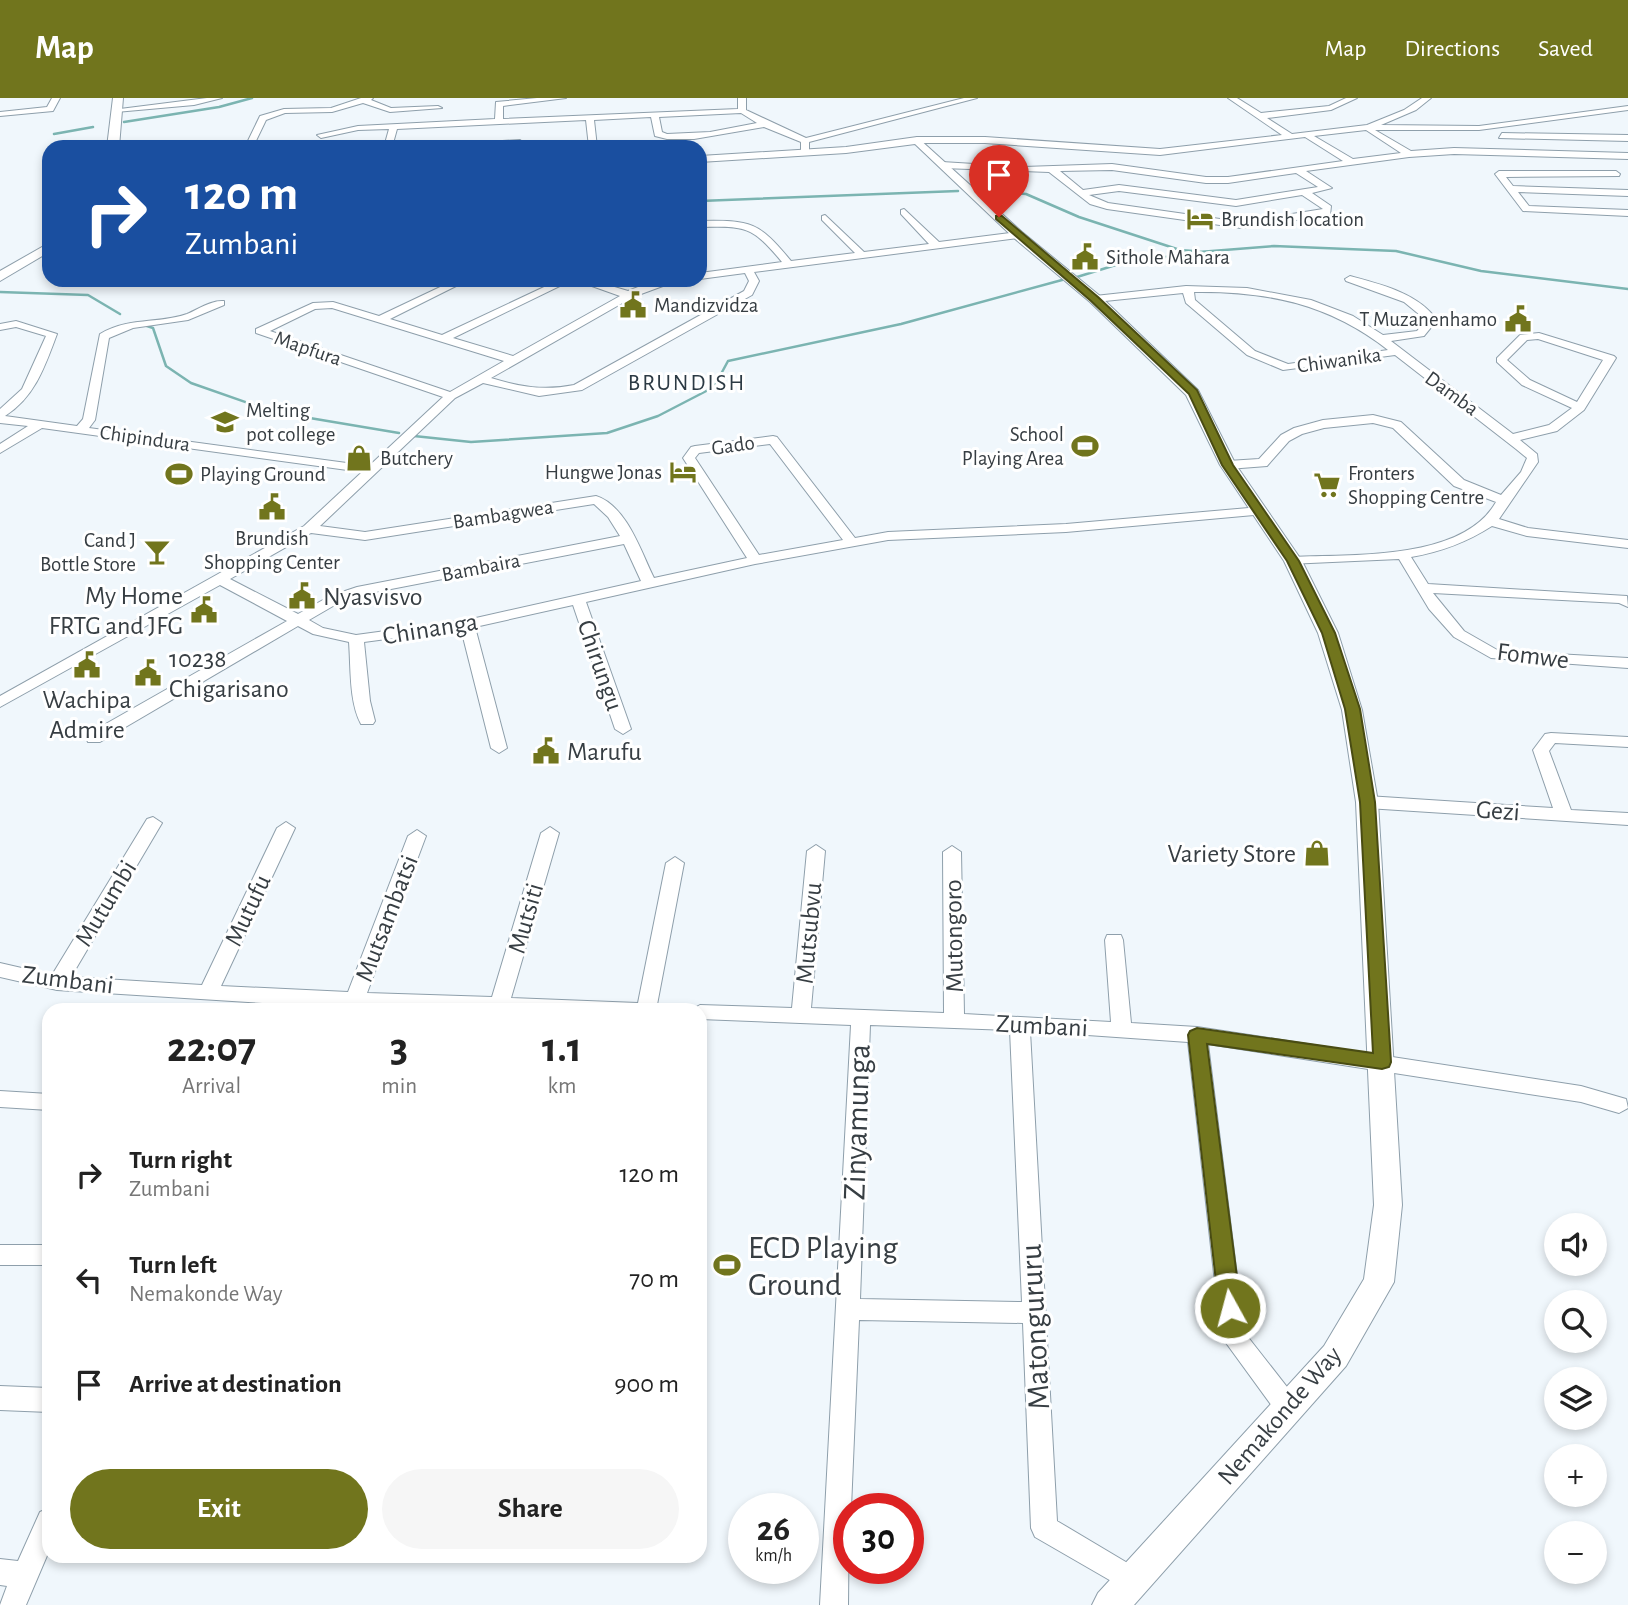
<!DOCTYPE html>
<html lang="en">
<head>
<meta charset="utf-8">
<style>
	:root { --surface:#fff; --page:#f6f6f6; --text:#222; --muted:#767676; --accent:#71751d }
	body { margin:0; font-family:"Alegreya Sans",sans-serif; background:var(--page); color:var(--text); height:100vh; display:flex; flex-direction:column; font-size:26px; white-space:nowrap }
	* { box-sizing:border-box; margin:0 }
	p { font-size:23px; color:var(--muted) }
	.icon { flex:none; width:38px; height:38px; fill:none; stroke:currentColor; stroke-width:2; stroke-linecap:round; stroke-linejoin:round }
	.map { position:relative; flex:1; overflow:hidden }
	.panel { position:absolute; left:42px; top:905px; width:665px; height:560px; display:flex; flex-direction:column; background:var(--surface); border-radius:21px; box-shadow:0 4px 10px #0003 }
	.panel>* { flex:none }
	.banner { position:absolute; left:42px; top:42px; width:665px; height:147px; border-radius:21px; box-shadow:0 4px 10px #0003; background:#1a4fa0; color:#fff; overflow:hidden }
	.tools { position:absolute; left:1544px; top:1115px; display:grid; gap:14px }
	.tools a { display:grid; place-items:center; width:63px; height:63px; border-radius:50%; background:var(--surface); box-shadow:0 4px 10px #0003; font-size:35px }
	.speed { position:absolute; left:728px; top:1395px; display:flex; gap:14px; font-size:35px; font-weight:700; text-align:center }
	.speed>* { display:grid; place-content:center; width:91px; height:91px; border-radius:50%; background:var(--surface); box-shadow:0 4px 10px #0003; line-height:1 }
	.speed small { font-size:18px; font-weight:400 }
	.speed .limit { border:10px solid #d22; background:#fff; color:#111 }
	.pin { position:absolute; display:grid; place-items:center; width:60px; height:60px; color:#fff; margin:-72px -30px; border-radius:50% 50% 50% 0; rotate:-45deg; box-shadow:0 0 7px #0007 }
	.pin .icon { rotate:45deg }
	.me { position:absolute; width:77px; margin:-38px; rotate:353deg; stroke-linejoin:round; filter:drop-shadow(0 0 5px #0008) }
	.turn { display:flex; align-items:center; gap:24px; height:147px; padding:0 28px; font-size:32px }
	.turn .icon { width:91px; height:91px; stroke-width:2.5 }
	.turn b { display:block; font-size:49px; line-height:60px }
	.eta { display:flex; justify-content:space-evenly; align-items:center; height:119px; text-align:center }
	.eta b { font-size:42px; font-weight:700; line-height:49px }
	.primary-button { display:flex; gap:14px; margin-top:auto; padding:14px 28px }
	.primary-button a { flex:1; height:80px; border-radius:42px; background:var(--accent); color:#fff; font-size:28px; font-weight:700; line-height:80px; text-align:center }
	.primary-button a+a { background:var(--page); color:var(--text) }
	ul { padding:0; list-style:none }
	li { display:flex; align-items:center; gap:21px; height:105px; padding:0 28px }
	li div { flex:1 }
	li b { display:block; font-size:26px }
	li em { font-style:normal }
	header { display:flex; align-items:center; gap:42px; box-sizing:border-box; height:98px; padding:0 35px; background:var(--accent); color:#fff }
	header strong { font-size:33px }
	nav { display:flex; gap:38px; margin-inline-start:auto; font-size:24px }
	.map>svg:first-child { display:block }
</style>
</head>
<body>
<header>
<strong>Map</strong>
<nav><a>Map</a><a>Directions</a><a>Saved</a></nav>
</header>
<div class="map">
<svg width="1628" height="1507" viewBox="0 0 1628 1507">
	<rect width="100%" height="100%" fill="#f0f7fc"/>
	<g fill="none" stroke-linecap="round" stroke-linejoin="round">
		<path stroke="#7bb4b1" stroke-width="2.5" d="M124,24L219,9L252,0
			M54,36L93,29
			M977,92L1026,96L1079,119L1180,152L1193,153
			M700,103L958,93
			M1077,179L1119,166L1199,154L1274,148L1396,153L1481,173L1628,191
			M0,194L88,197L120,216
			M144,227L153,230L166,268L191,285L274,314L399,335
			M414,338L471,344L607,335L658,318L714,289L728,263L901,226L1062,182"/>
		<g stroke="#8e9fab" stroke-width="2">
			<path id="street" d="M52,0H60L53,13L0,18V14L47,9Z
				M207,0H222L194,7L116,14L112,12Z
				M361,0H373L371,2L391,10L438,8L442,10L390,14L363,5L332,14L285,15L266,22L253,49H245L260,18L284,11L331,10Z
				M537,0H566L503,8V21L738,11V0H746V12L806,40L964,0H977L809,44V54L805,57L801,54V44L764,29L694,41H667L655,38L651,19L594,22L597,49H589L586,22L397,31L392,49H384L389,31L358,32L321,40L317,37L358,28L495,21L496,4ZM741,15L757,25L710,34L667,36L662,34L659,19Z
				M1228,0H1237L1261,15L1329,8L1346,0H1357L1331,12L1267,20L1292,36L1367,27L1404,12L1422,0H1431L1416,12L1381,27L1479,28L1628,8V12L1479,32H1375L1411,53L1454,50L1628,55V61L1454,56L1409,59L1306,73L1332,90L1312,95L1331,108L1330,117L1241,130L1107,111L1090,106L1049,74L942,70L938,67L942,64L1024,69L1112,66L1206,79H1228L1343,63L1305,39L1160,57L985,45H917L913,42L917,39H985L1160,51L1282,37ZM1366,32L1401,55L1353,61L1314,38ZM1112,72L1206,85H1228L1296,75L1318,89L1236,102L1119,87L1083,92L1060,73ZM1119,93L1236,108L1302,97L1323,111L1241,124L1108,105L1089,97Z
				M1502,35L1628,37V43L1499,40Z
				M520,42L528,49H452L456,46Z
				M1616,73L1620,76L1619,78L1506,79L1513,88L1628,92V98L1518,94L1529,108L1628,112V118L1523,113L1495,76L1499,73Z
				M904,111L939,144L1018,134L1023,137L1018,140L754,174L759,183L752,197L582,292L539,298L483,285L455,300L320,428L365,434L596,398C627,408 641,454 654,480L747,460L683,360L691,349L695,348L773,338L777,339L855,440L888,434L1066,426L1260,409L1267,413L1265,416L1066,434L888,442L755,466L586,504L631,631L623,636L615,631L573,507L475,529L507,650L499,655L491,650L461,531L364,544L370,603L375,623L373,626H361C349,604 351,570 349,544L313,536L298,528L100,644H88L86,640L88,636L287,523L220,487L0,609V598L304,428L362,374L42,330L0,355V346L28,328L0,325V311L22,291L46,238L16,229L0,232V226L16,223L57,236C45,268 35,299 5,318L77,328L83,321L100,236C128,219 158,226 187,216C199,211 211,202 224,203V207L188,222L133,230L109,240L95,322L89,330L369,368L443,299L256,235V231L313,205L333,204L379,218L455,182H468L390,221L442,237L559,182H572L453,240L513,258L620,198L575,182H591L628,193L653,183L679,182L633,199L491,280C520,289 544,293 574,287L744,193L749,183L745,175L700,181V175L782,164C752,128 746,128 700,129V123C751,122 759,124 791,163L855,155L822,122V118L825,117L864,154L929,146L901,116V112ZM332,210L504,263L450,294L270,233L315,211ZM770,346L843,442L759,457L695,360L699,355ZM594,406L608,419L620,438L357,489L330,498L298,516L230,481L311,435L365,442ZM624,446L641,483L467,522L356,537L323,530L309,522L340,504L360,497Z
				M1350,178C1380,186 1418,195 1437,222L1424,238L1391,243L1513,336L1549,327L1572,310L1522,287L1497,264V260L1520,237L1539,235L1614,258L1616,260L1584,312L1557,333L1520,342L1537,356L1538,364L1499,421L1528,430L1628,442V450L1527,438L1492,428C1467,444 1441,454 1411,459L1428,486L1627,498L1628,509L1619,505L1433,495L1464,533L1499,553L1628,560V570L1491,560L1454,539L1429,511L1399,461L1288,466V460L1293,459C1352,456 1463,463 1496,404L1454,388L1393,330L1373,325L1324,330L1302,336L1289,343L1267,368L1228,371L1222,367L1228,363L1259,361L1281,337L1294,330L1323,322L1373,317L1401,324L1464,382L1501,397L1521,374L1527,360L1516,351L1395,257L1283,272L1247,257L1186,205L1183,195L1095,204L1090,201L1095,198L1186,188L1247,190L1311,202L1353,218L1383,237L1417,233L1426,222L1404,204L1346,183L1345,181ZM1194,194C1268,193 1329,206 1388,252L1288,266L1255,253L1195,202ZM1538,241L1603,262L1577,304L1530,282L1507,262L1527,242Z
				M1551,635L1628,639V649L1555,645L1549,653L1571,712L1628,715V727L1367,710L1359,704L1367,698L1553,710L1533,652L1545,636Z
				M153,719L162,725L71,879L202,887L277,730L286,724L295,730L221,888L348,894L408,738L417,732L426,738L367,895L492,899L541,735L550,729L559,735L511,900L638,905L666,765L675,759L684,765L656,912H429L279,906L57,892L0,879V865L52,877L147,721Z
				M816,747L825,753L811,910L944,915L943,754L952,748L961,754L964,916L1111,924L1105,842L1107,837H1121L1123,842L1131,925L1197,929L1581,988L1626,1001L1628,1010L1619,1015L1581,1004L1208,946L1244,1234L1298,1303L1301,1311L1298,1319L1289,1323L1280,1319L1221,1238L1188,944L1030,933L1057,1423L1141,1473L1145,1482L1141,1491L1132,1495L1035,1439L1031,1430L1023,1225L859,1222L851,1410H849L848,1507H820L851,927L700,921V912H691L700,907L792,910L807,753ZM870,927L1010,932L1022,1204L860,1201Z
				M0,993L49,996V1012L0,1009Z
				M0,1147H49V1167H0Z
				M0,1288L49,1290V1314L0,1312Z
				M49,1410V1453L26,1507H0L7,1488L0,1487V1461L18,1463L40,1414Z"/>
		</g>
		<g stroke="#8e9fab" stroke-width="2">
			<path id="secondary" d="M113,0H123L119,49H107Z
				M917,39L1022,134L1100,198L1198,292L1236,367L1302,463L1338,535L1362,612L1378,704L1402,1107L1394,1184L1346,1268L1134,1507H1092L1098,1495L1324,1248L1364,1181L1374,1107L1356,704L1342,612L1318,535L1284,463L1220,367L1186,297L1090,204L1014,140L915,46L846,55L700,64V58L846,49Z
				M49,145V154L0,183V173Z"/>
		</g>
		<use href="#street" fill="#fff" fill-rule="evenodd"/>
		<use href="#secondary" fill="#fff" fill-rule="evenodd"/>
	</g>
	<path fill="#71751d" stroke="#494c13" stroke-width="2" d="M996,118H1002L1098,199L1197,292L1233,367L1299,463L1335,535L1360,611L1375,704L1391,964L1389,969L1382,971L1207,946L1241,1210L1237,1217L1230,1220L1222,1217L1219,1210L1188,937L1190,933L1197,930L1373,955L1360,704L1345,611L1322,535L1287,463L1222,367L1189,296L1091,203L996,121Z"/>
	<defs>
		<g id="hotel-bare" transform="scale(2.1)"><path d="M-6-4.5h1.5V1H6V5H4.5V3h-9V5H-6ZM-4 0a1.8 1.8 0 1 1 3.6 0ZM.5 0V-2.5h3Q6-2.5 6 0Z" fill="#71751d" stroke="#fff" stroke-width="2.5" paint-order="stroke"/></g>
		<g id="civic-bare" transform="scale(2.1)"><path d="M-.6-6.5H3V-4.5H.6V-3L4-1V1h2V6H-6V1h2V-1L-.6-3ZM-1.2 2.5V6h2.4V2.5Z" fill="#71751d" stroke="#fff" stroke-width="2.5" paint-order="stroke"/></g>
		<g id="school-bare" transform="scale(2.1)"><path d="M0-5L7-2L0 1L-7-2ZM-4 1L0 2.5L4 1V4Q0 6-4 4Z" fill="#71751d" stroke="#fff" stroke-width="2.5" paint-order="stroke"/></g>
		<g id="stadium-bare" transform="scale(2.1)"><path d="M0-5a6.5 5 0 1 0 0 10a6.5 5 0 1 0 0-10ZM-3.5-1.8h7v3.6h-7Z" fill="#71751d" stroke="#fff" stroke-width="2.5" paint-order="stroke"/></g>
		<g id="shop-bare" transform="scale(2.1)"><path d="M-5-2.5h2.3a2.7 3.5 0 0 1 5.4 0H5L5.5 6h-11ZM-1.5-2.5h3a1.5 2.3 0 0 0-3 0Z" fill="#71751d" stroke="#fff" stroke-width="2.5" paint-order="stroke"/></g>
		<g id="supermarket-bare" transform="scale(2.1)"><path d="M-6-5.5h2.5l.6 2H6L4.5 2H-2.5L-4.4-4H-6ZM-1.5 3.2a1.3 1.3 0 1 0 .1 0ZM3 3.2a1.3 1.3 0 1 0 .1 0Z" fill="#71751d" stroke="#fff" stroke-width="2.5" paint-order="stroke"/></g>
		<g id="bar-bare" transform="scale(2.1)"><path d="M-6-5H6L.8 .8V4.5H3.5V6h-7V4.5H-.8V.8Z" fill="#71751d" stroke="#fff" stroke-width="2.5" paint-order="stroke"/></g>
	</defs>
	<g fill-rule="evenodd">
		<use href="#hotel-bare" x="1200" y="121"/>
		<use href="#civic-bare" x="1085" y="159"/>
		<use href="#civic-bare" x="633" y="207"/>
		<use href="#civic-bare" x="1518" y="221"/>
		<use href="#school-bare" x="225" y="324"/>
		<use href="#stadium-bare" x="1085" y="348"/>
		<use href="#shop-bare" x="359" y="360"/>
		<use href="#hotel-bare" x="683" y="374"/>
		<use href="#stadium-bare" x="179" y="376"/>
		<use href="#supermarket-bare" x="1327" y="387"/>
		<use href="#civic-bare" x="272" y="409"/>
		<use href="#bar-bare" x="157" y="454"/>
		<use href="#civic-bare" x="302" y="498"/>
		<use href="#civic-bare" x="204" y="512"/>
		<use href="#civic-bare" x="87" y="567"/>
		<use href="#civic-bare" x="148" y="575"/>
		<use href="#civic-bare" x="546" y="653"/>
		<use href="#shop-bare" x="1317" y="755"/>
		<use href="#stadium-bare" x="727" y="1167"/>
	</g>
	<g text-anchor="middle" stroke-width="6" stroke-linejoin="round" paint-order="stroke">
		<g font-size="21" fill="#373e43" stroke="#fff" text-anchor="start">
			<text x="1221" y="128">Brundish location</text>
			<text x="1106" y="166">Sithole Mahara</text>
			<text x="654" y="214">Mandizvidza</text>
			<text x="1497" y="228" text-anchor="end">T Muzanenhamo</text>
			<text x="246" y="319">Melting<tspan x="246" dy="24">pot college</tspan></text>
			<text x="1064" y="343" text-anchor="end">School<tspan x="1064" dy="24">Playing Area</tspan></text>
			<text x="380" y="367">Butchery</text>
			<text x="662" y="381" text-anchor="end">Hungwe Jonas</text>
			<text x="1348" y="382">Fronters<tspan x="1348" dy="24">Shopping Centre</tspan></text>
			<text x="200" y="383">Playing Ground</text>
			<text x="272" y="447" text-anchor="middle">Brundish<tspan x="272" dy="24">Shopping Center</tspan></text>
			<text x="136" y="449" text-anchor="end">Cand J<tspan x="136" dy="24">Bottle Store</tspan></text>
		</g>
		<g font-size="21" fill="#373e43" stroke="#fff">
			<text transform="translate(308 250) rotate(19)" y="7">Mapfura</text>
			<text transform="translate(1339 262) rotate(-8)" y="7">Chiwanika</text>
			<text transform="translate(1452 295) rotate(36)" y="7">Damba</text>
			<text transform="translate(145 340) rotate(8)" y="7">Chipindura</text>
			<text transform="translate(733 347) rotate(-8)" y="7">Gado</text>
			<text transform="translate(503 416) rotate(-9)" y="7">Bambagwea</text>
			<text transform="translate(481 469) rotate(-11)" y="7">Bambaira</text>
		</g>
		<g font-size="23" letter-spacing="2" fill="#2c3a44" stroke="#fff">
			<text x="687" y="292">BRUNDISH</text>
		</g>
		<g font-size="26" fill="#373e43" stroke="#fff" text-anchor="start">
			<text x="183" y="506" text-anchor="end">My Home<tspan x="183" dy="30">FRTG and JFG</tspan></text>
			<text x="323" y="507">Nyasvisvo</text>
			<text x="169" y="569">10238<tspan x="169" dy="30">Chigarisano</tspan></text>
			<text x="87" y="610" text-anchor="middle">Wachipa<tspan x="87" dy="30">Admire</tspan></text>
			<text x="567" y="662">Marufu</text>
			<text x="1296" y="764" text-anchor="end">Variety Store</text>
		</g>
		<g font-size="26" fill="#373e43" stroke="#fff">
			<text transform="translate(430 530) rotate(-9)" y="9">Chinanga</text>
			<text transform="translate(1533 557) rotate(7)" y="9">Fomwe</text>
			<text transform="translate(601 567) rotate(71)" y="9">Chirungu</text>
			<text transform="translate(1498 712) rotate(4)" y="9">Gezi</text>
			<text transform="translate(105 805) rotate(-59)" y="9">Mutumbi</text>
			<text transform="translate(247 812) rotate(-65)" y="9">Mutufu</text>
			<text transform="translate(386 820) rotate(-69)" y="9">Mutsambatsi</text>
			<text transform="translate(525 820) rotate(-74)" y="9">Mutsiti</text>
			<text transform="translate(808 835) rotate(-85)" y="9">Mutsubvu</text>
			<text transform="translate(953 838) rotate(-91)" y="9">Mutongoro</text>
			<text transform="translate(68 881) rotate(7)" y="9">Zumbani</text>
			<text transform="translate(1042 927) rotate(3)" y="9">Zumbani</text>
			<text transform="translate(1279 1317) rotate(-49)" y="9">Nemakonde Way</text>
		</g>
		<g font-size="32" fill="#373e43" stroke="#fff">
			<text transform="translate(856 1024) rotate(-88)" y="11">Zinyamunga</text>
			<text transform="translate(1034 1229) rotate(-93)" y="11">Matongururu</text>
		</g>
		<g font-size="32" fill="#373e43" stroke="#fff" text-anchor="start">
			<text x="748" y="1160">ECD Playing<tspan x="748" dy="37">Ground</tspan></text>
		</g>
	</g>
</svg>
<div class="tools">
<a><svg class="icon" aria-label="sound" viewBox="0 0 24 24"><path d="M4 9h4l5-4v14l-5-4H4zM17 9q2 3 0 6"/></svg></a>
<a><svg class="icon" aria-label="search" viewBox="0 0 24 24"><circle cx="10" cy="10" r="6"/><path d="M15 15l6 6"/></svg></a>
<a><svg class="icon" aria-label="layers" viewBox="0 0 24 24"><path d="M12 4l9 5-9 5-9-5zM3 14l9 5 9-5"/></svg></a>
<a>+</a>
<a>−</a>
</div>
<div class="speed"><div>26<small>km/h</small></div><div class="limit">30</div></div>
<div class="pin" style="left:999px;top:119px;background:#d93025"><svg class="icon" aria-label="arrive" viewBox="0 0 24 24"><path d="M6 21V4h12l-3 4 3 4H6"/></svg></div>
<svg class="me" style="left:1230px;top:1210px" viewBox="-20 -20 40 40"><circle r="17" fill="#71751d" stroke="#fff" stroke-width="3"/><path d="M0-11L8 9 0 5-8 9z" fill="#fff"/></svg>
<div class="banner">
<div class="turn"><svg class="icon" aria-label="right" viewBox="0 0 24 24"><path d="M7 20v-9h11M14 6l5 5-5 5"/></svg><div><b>120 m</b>Zumbani</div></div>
</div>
<section class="panel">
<div class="eta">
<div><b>22:07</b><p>Arrival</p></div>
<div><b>3</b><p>min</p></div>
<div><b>1.1</b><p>km</p></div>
</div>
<ul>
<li><svg class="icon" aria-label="right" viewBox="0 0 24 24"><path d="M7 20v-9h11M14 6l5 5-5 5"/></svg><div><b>Turn right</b><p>Zumbani</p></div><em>120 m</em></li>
<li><svg class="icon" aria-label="left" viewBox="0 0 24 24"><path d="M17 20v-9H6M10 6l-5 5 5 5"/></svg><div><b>Turn left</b><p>Nemakonde Way</p></div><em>70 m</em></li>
<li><svg class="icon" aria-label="arrive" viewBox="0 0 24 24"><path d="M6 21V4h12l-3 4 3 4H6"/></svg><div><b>Arrive at destination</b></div><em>900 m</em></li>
</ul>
<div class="primary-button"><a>Exit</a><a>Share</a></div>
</section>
</div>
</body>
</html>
